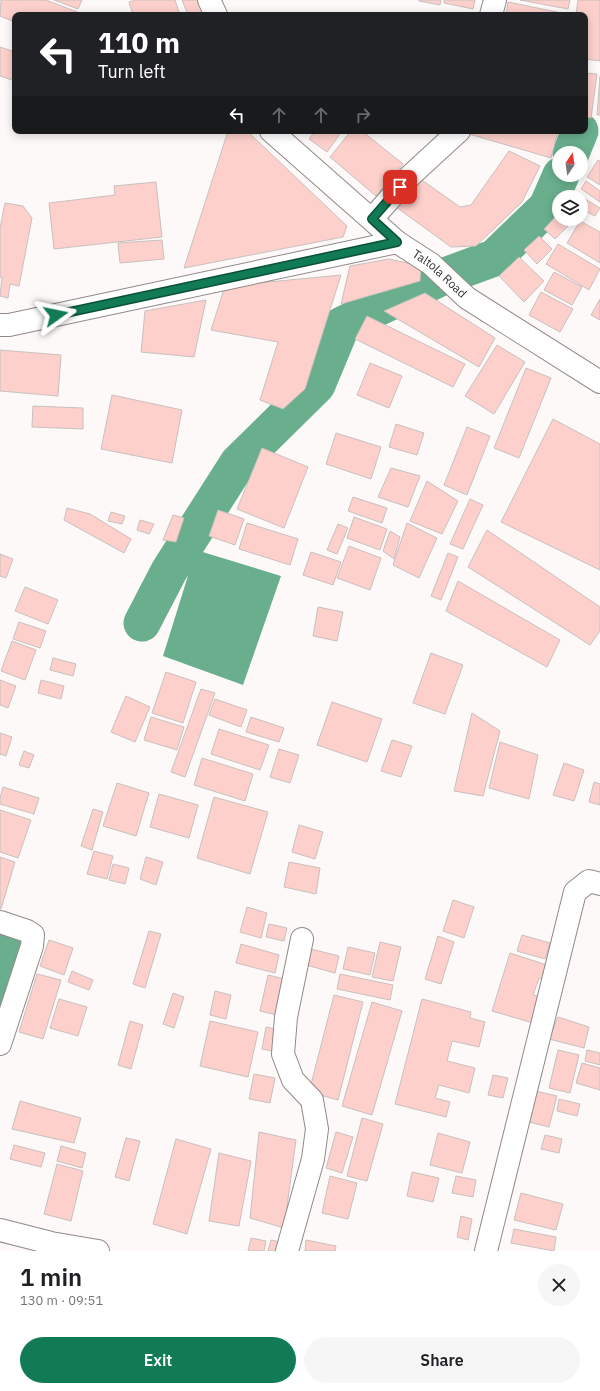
<!DOCTYPE html>
<html lang="en">
<head>
<meta charset="utf-8">
<style>
	:root { --surface:#fff; --page:#f6f6f6; --text:#202124; --muted:#757577; --accent:#117b55 }
	body { margin:0; font-family:"IBM Plex Sans",sans-serif; background:var(--page); color:var(--text); height:100vh; display:flex; flex-direction:column; font-size:15px; white-space:nowrap }
	* { box-sizing:border-box; margin:0 }
	p { font-size:13px; color:var(--muted) }
	.icon { flex:none; width:22px; height:22px; fill:none; stroke:currentColor; stroke-width:2; stroke-linecap:round; stroke-linejoin:round }
	.map { position:relative; height:1251px; overflow:hidden }
	.sheet { display:flex; flex-direction:column; background:var(--surface); flex:1 }
	.sheet>* { flex:none }
	.banner { position:absolute; left:12px; top:12px; width:576px; height:122px; border-radius:8px; box-shadow:0 2px 10px #0003; background:#202124; color:#fff; overflow:hidden }
	.needle { width:26px; rotate:13deg }
	.buttons { position:absolute; left:552px; top:146px; display:grid; gap:8px }
	.buttons a { display:grid; place-items:center; width:36px; height:36px; border-radius:50%; background:var(--surface); box-shadow:0 2px 10px #0003; font-size:20px }
	.pin { position:absolute; display:grid; place-items:center; width:34px; height:34px; color:#fff; margin:-17px; border-radius:8px; box-shadow:0 2px 6px #0006 }
	.me { position:absolute; width:44px; margin:-22px; rotate:78deg; stroke-linejoin:round; filter:drop-shadow(0 0 3px #0008) }
	.turn { display:flex; align-items:center; gap:14px; height:84px; padding:0 20px; font-size:18px }
	.turn .icon { width:52px; height:52px; stroke-width:2.5 }
	.turn b { display:block; font-size:28px; line-height:34px }
	.lanes { display:flex; align-items:center; height:38px; padding:0 20px; background:#0003; justify-content:center; gap:20px; direction:ltr }
	.lanes .off { opacity:.35 }
	.round { display:grid; place-items:center; flex:none; width:42px; height:42px; border-radius:21px; background:var(--page) }
	.summary { display:flex; align-items:center; justify-content:space-between; height:68px; padding:0 20px }
	h1 { font-size:24px; font-weight:600; line-height:30px }
	.primary-button { display:flex; gap:8px; margin-top:auto; padding:8px 20px }
	.primary-button a { flex:1; height:46px; border-radius:24px; background:var(--accent); color:#fff; font-size:16px; font-weight:600; line-height:46px; text-align:center }
	.primary-button a+a { background:var(--page); color:var(--text) }
	.map>svg:first-child { display:block }
</style>
</head>
<body>
<div class="map">
<svg width="600" height="1251" viewBox="0 0 600 1251">
	<rect width="100%" height="100%" fill="#fef9f9"/>
	<path fill="#69af8e" d="M196,550L281,576L243,685L163,656Z
		M0,931L29,940L0,1015Z"/>
	<g fill="none" stroke-linecap="round" stroke-linejoin="round">
		<path stroke="#69af8e" stroke-width="37" d="M571,153L580,131
			M142,623L169,571L238,463L317,385L342,325L442,277L494,258L547,207L561,175"/>
	</g>
	<path fill="#fdd0cb" stroke="#c8c0bf" d="M1,0H46L85,15H15V22L0,16Z
		M54,0H82L78,9Z
		M136,0H175L180,15H133L129,2Z
		M182,0H201L206,15H188Z
		M419,0H441L440,5L419,1Z
		M444,0H475L473,9L444,3Z
		M520,0H570L568,9Z
		M578,0H600V61L585,59V15H576Z
		M508,2L567,14V15H506Z
		M0,47L15,52V81L0,76Z
		M585,73L597,74L591,118L585,117Z
		M600,76V115H597Z
		M228,131H247L347,226L343,237L184,268Z
		M315,131H342L327,152L309,139Z
		M351,131H362L403,164L376,196L330,157Z
		M470,131H558L551,158L469,134Z
		M509,151L540,166L522,202L476,246L451,247L396,207L419,178L460,207L471,205Z
		M598,160L600,161V185L587,177Z
		M586,181L600,191V202L581,189Z
		M156,182L162,237L54,249L49,203L115,195L114,186Z
		M575,193L600,208L595,216L581,209V197H572Z
		M5,203L23,206L32,218L19,286L10,284L8,298L0,296L2,277H0V228Z
		M559,213V219H575L555,239L544,229Z
		M580,221L600,232V263L567,243Z
		M539,236L552,249L537,264L524,250Z
		M162,240L164,259L120,263L118,243Z
		M558,244L600,269L589,290L546,264Z
		M519,257L544,281L524,302L499,276Z
		M389,259L421,266L420,281L341,304L350,266Z
		M554,272L582,287L572,305L544,290Z
		M341,275L305,389L283,409L260,400L278,342L211,330L224,289L237,285Z
		M541,292L573,309L560,332L529,315Z
		M425,293L495,338L479,367L384,311Z
		M600,299V320L591,315Z
		M206,300L194,357L141,352L145,311Z
		M367,316L465,364L453,387L355,339Z
		M497,345L525,362L494,414L465,396Z
		M0,350L61,355L58,396L0,391Z
		M370,363L402,376L389,408L357,395Z
		M526,368L551,378L519,458L494,448Z
		M112,395L182,410L172,463L101,449Z
		M33,406L83,408V429L32,427Z
		M553,419L600,444V570L501,522Z
		M396,424L424,433L417,455L389,447Z
		M467,427L490,436L467,495L444,485Z
		M336,433L381,447L371,479L326,464Z
		M262,448L308,467L284,528L237,509Z
		M391,468L420,476L408,507L378,497Z
		M427,481L458,501L442,534L410,521Z
		M353,497L387,508L382,523L348,511Z
		M470,499L483,505L463,549L450,544Z
		M67,508L90,514L131,539L124,553L64,520Z
		M218,510L244,519L235,545L209,536Z
		M111,512L125,516L122,524L108,521Z
		M173,515L184,518L176,542L163,540Z
		M354,517L387,529L380,550L347,538Z
		M140,520L154,524L149,534L137,530Z
		M247,523L298,539L290,565L239,549Z
		M407,523L437,538L419,578L393,565Z
		M338,524L348,528L337,554L327,550Z
		M487,530L600,607V631L590,645L468,567Z
		M390,531L400,537L394,559L383,551Z
		M349,546L381,558L370,590L337,578Z
		M311,552L341,562L333,585L303,575Z
		M448,553L458,557L441,600L431,596Z
		M0,554L13,559L6,578L0,576Z
		M458,581L560,640L547,667L446,611Z
		M25,587L58,600L48,624L15,611Z
		M318,607L343,612L337,641L313,636Z
		M19,622L46,631L40,648L13,639Z
		M12,641L36,650L25,680L1,671Z
		M431,653L463,665L445,714L413,703Z
		M53,658L76,664L73,676L50,670Z
		M166,672L196,682L183,723L152,713Z
		M0,680L16,686L8,708L0,705Z
		M41,680L64,686L61,699L38,693Z
		M201,689L215,693L185,777L171,772Z
		M126,696L150,707L135,742L111,732Z
		M215,699L247,710L241,727L209,715Z
		M332,702L382,719L367,762L317,745Z
		M472,713L500,731L483,796L454,791Z
		M151,717L184,727L177,750L144,740Z
		M251,717L284,728L279,742L246,732Z
		M219,729L269,745L260,770L211,754Z
		M0,733L12,737L6,756L0,754Z
		M392,740L412,746L401,777L381,771Z
		M500,742L538,755L529,799L489,788Z
		M279,749L299,755L290,783L270,777Z
		M24,751L34,755L29,768L19,765Z
		M202,758L253,774L245,801L194,785Z
		M564,763L584,770L574,801L553,795Z
		M594,782L600,784V805L589,802Z
		M117,783L149,793L136,836L103,826Z
		M3,787L39,798L34,814L0,804V798Z
		M159,794L198,805L189,838L150,827Z
		M214,797L268,812L250,874L197,858Z
		M93,809L103,812L92,850L81,846Z
		M0,810L31,820L18,858L0,852Z
		M299,825L323,832L315,859L292,852Z
		M94,851L113,856L107,879L87,874Z
		M0,857L15,862L1,909H0Z
		M146,857L163,862L156,885L140,879Z
		M289,862L320,868L316,894L284,887Z
		M113,864L129,868L125,884L109,880Z
		M453,900L474,907L464,938L443,931Z
		M247,907L267,913L261,938L240,932Z
		M269,924L287,928L284,941L266,937Z
		M149,931L161,934L145,988L133,984Z
		M522,935L550,943L545,959L517,951Z
		M438,936L454,942L441,984L425,979Z
		M49,940L73,948L64,975L40,966Z
		M380,942L401,947L393,981L372,977Z
		M241,944L279,955L275,973L236,963Z
		M303,947L339,956L335,973L299,963Z
		M348,947L375,953L370,975L343,969Z
		M510,953L550,966L545,981L539,978L533,995L541,997L533,1023L492,1011Z
		M72,971L93,980L89,990L68,982Z
		M37,974L61,980L43,1039L19,1032Z
		M340,974L393,985L390,1000L337,989Z
		M268,975L293,981L285,1017L260,1011Z
		M215,991L231,995L226,1019L210,1015Z
		M173,993L184,997L174,1028L163,1024Z
		M334,995L363,1002L338,1100L309,1092Z
		M59,999L87,1007L78,1036L50,1028Z
		M422,999L471,1012L470,1018L485,1022L479,1047L452,1041L447,1061L475,1068L469,1093L439,1085L435,1098L450,1102L446,1117L395,1104Z
		M372,1002L402,1011L372,1115L342,1106Z
		M558,1017L589,1027L584,1048L549,1039Z
		M130,1021L143,1025L131,1069L118,1065Z
		M210,1021L258,1032L248,1077L200,1066Z
		M266,1027L285,1031L281,1053L262,1049Z
		M558,1050L579,1055L570,1093L549,1088Z
		M587,1050L600,1053V1065L585,1061Z
		M582,1063L600,1068V1090L576,1083Z
		M254,1074L275,1078L270,1103L249,1099Z
		M493,1075L508,1078L503,1098L488,1095Z
		M536,1091L557,1096L549,1127L529,1122Z
		M559,1099L580,1104L577,1116L557,1111Z
		M20,1101L81,1118L74,1143L12,1129Z
		M362,1118L383,1124L367,1181L347,1176Z
		M259,1132L296,1140L284,1228L250,1218Z
		M336,1132L353,1137L342,1173L326,1168Z
		M438,1133L470,1142L462,1173L430,1165Z
		M545,1135L562,1139L559,1153L541,1149Z
		M126,1138L140,1141L129,1181L115,1177Z
		M176,1139L211,1149L187,1234L153,1224Z
		M14,1145L45,1153L41,1167L10,1159Z
		M61,1146L86,1153L82,1168L57,1161Z
		M219,1153L251,1161L239,1226L209,1221Z
		M57,1164L83,1171L71,1221L44,1214Z
		M412,1172L439,1178L433,1202L407,1196Z
		M330,1176L357,1183L348,1219L322,1213Z
		M456,1176L476,1180L473,1197L452,1193Z
		M521,1193L563,1204L556,1230L514,1220Z
		M461,1216L472,1219L468,1240L457,1237Z
		M514,1229L556,1237L554,1251L511,1243Z
		M251,1238L266,1241L264,1251H248Z
		M271,1240L280,1242L277,1251H268Z
		M306,1240L336,1246L335,1251H305Z"/>
	<g fill="none" stroke-linecap="round" stroke-linejoin="round">
		<g stroke="#908988" stroke-width="24">
			<path id="minor" d="M209,0L216,15
				M491,15L495,0
				M271,131L397,242
				M372,219L410,176L459,131
				M0,922L27,931L33,935L32,946L0,1044
				M0,1230L51,1243L98,1251
				M287,1251L313,1159L317,1129L312,1100L293,1080L283,1054L286,1017L302,939
				M486,1251L575,892L589,881L600,884"/>
		</g>
		<g stroke="#908988" stroke-width="24">
			<g id="major">
				<path id="s1" d="M0,325H9L397,242L431,264L467,298L600,382"/>
			</g>
		</g>
		<use href="#minor" stroke="#fff" stroke-width="22"/>
		<use href="#major" stroke="#fff" stroke-width="22"/>
	</g>
	<g fill="none" stroke-linecap="round" stroke-linejoin="round">
		<g stroke="#0b5037" stroke-width="10">
			<path id="route" d="M56,315L397,242L372,219L400,187"/>
		</g>
		<use href="#route" stroke="#117b55" stroke-width="7"/>
	</g>
	<g text-anchor="middle" stroke-width="3.5" stroke-linejoin="round" paint-order="stroke">
		<g font-size="12" fill="#322f2f" stroke="#fef9f9">
			<text dy="4" stroke="none"><textPath href="#s1" startOffset="459">Taltola Road</textPath></text>
		</g>
	</g>
</svg>
<div class="buttons">
<a><svg class="needle" viewBox="-14 -14 28 28"><path d="M0-13l5 13h-10z" fill="#e53935"/><path d="M0 13l5-13h-10z" fill="#757577"/></svg></a>
<a><svg class="icon" aria-label="layers" viewBox="0 0 24 24"><path d="M12 4l9 5-9 5-9-5zM3 14l9 5 9-5"/></svg></a>
</div>
<div class="pin" style="left:400px;top:187px;background:#d93025"><svg class="icon" aria-label="arrive" viewBox="0 0 24 24"><path d="M6 21V4h12l-3 4 3 4H6"/></svg></div>
<svg class="me" style="left:56px;top:315px" viewBox="-20 -20 40 40"><path d="M0-17L14 15 0 8-14 15z" fill="#117b55" stroke="#fff" stroke-width="4"/></svg>
<div class="banner">
<div class="turn"><svg class="icon" aria-label="left" viewBox="0 0 24 24"><path d="M17 20v-9H6M10 6l-5 5 5 5"/></svg><div><b>110 m</b>Turn left</div></div>
<div class="lanes"><svg class="icon" aria-label="left" viewBox="0 0 24 24"><path d="M17 20v-9H6M10 6l-5 5 5 5"/></svg><svg class="icon off" aria-label="ahead" viewBox="0 0 24 24"><path d="M12 20V5M6 11l6-6 6 6"/></svg><svg class="icon off" aria-label="ahead" viewBox="0 0 24 24"><path d="M12 20V5M6 11l6-6 6 6"/></svg><svg class="icon off" aria-label="right" viewBox="0 0 24 24"><path d="M7 20v-9h11M14 6l5 5-5 5"/></svg></div>
</div>
</div>
<section class="sheet">
<div class="summary"><div><h1>1 min</h1><p>130 m · 09:51</p></div><a class="round"><svg class="icon" aria-label="close" viewBox="0 0 24 24"><path d="M6 6l12 12M18 6L6 18"/></svg></a></div>
<div class="primary-button"><a>Exit</a><a>Share</a></div>
</section>
</body>
</html>
